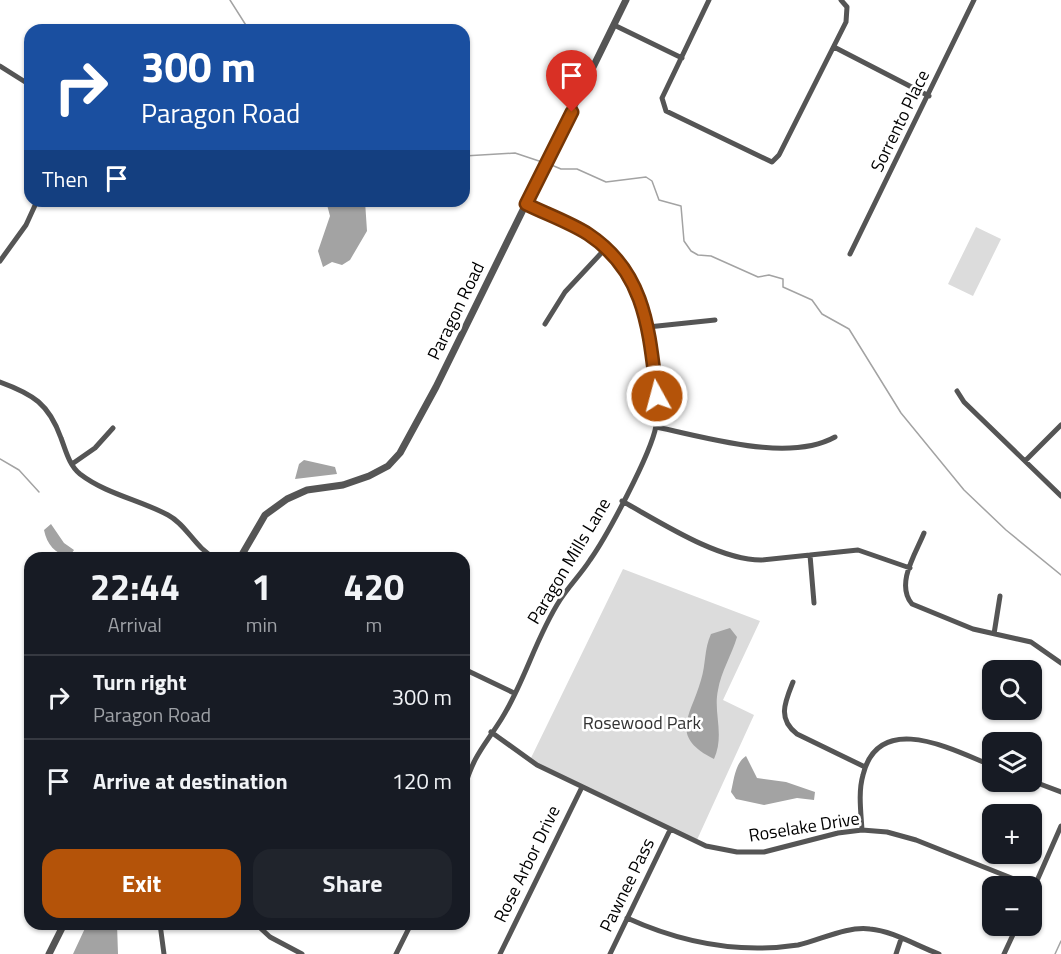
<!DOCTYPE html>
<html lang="en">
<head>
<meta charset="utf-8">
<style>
	:root { --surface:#171b24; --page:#20242c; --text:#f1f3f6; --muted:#9ea1a6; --line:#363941; --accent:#b45309 }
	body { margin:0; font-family:"Titillium Web",sans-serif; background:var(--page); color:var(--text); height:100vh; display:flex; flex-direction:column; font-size:22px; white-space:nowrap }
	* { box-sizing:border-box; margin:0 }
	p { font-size:20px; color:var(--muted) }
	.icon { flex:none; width:33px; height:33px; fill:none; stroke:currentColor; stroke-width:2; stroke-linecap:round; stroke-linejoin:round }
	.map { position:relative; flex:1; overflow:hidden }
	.details { position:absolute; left:24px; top:552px; width:446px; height:378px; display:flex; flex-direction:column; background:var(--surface); border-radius:18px; box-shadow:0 2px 4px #0004 }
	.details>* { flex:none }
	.hud { position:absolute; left:24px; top:24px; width:446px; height:183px; border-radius:18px; box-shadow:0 2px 4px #0004; background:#1a4fa0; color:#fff; overflow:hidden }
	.controls { position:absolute; left:982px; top:660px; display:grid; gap:12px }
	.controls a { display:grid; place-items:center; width:60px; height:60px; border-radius:12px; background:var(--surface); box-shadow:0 2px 4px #0004; font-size:30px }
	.pin { position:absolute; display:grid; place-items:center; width:51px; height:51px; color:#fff; margin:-62px -26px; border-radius:50% 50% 50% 0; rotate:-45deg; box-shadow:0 0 6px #0007 }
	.pin .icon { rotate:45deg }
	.me { position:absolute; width:66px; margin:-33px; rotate:353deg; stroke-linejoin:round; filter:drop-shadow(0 0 4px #0008) }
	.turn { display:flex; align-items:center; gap:21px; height:126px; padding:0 18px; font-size:27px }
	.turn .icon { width:78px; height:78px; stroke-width:2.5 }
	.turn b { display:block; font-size:42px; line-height:51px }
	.then { display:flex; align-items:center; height:57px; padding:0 18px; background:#0003; gap:12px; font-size:22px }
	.eta { display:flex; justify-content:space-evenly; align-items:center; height:102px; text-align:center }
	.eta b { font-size:36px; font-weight:700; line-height:42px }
	.primary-button { display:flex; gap:12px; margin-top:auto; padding:12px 18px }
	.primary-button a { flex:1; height:69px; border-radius:18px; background:var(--accent); color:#fff; font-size:24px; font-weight:700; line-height:69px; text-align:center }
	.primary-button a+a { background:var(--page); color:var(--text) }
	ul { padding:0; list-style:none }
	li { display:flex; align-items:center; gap:18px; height:84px; padding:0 18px; border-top:2px solid var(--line) }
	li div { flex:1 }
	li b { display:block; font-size:22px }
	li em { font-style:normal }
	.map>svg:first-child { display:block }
</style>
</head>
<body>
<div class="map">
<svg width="1061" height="954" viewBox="0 0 1061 954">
	<rect width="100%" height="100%" fill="#fff"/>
	<path fill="#dcdcdc" d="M976,227L1001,239L973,296L948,284Z
		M623,569L760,621L723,700L754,715L696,842L530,760Z"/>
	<path fill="#a3a3a3" d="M326,201H365L367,231L350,260L342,265L332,262L323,267L318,251L330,216Z
		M304,460L335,467L337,474L295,479L299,464Z
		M51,524L64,543L74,550L69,557C55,553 47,545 44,530Z
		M730,628L737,637C732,654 721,672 718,690C713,713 725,734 714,759C668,736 691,716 701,680C706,664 704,649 711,634Z
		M746,756L757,778L786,782L815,792L814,800L797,798L764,805L736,799L731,792C734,780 735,763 746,756Z
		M87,924H117L118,954H73Z"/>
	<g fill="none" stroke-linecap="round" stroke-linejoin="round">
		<path stroke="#a3a3a3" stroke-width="1.5" d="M230,0L249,30
			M464,156L515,153L542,162
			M549,164L561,169H577L606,182L646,177L652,181L659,200L681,206L684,241L691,251L698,255L711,256L758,277L769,275L783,279V287L812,300L822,314L849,329L901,413L964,490L1006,530L1061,575
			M0,459L19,470L39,492
			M1055,954L1061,941"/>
		<path stroke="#555" stroke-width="5" d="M709,0L662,98L666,111L772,162L779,155L846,22L847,7L841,0
			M614,25L682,58
			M834,47L929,96
			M0,66L30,85
			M850,254L974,0
			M0,261L26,225L37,201
			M545,324L565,292L606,248
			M648,327L715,320
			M0,382C33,394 49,404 61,438C66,451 69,465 80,474C106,494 140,500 168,515C187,525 195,548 215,558
			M957,391L964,402L1061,496
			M656,427C706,437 788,463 835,437
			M1025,461L1061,425
			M72,464L95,448L113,428
			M622,501C660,522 718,560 761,560L858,550L910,568
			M924,533C916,553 895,584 912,604L973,629L1031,642L1061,663
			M810,555L814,603
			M994,634L1000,596
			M464,669L514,693
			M793,682C785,702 777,719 797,734L865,767
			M491,732L537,765L706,846L737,852H764L838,833L862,830L887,832L916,840L1034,887
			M1032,781L1061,792
			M464,789C474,754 484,747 502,718C525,681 536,637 560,600C569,586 581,574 590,560C607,536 651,454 656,426C661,401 654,373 651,349C639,258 602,241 526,204
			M862,830C861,813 858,792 863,775C879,709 955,751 993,766
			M1032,892L1061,826
			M627,918C682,943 738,954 798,945C821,940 846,926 870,929C893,931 917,946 939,954
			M160,924L164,954
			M256,924L270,937L302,954
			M396,954L411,924
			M500,954L582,787
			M610,954L670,830
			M896,954L901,939
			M1004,954L1017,926"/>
		<path stroke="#555" stroke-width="7" d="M240,558L265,515L287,499L307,490L343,485L369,476L388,466L400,453L436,387L626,0
			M49,954L64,924"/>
	</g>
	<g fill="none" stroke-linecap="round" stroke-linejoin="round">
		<g stroke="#753606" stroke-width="15">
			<path id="route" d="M572,112L526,204C546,214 569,222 588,234C647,273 649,333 657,396"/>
		</g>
		<use href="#route" stroke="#b45309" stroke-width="10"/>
	</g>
	<g text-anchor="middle" stroke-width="5" stroke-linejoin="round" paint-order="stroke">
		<g font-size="18" fill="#000" stroke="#fff">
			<text transform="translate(900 121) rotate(-64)" y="6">Sorrento Place</text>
			<text transform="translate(456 311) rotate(-64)" y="6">Paragon Road</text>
			<text transform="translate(569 561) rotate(-59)" y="6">Paragon Mills Lane</text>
			<text transform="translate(804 827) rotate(-9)" y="6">Roselake Drive</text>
			<text transform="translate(527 864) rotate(-64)" y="6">Rose Arbor Drive</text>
			<text transform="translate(627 885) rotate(-64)" y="6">Pawnee Pass</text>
		</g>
		<g font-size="18" fill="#333" stroke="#fff">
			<text x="642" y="729">Rosewood Park</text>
		</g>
	</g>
</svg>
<div class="controls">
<a><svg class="icon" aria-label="search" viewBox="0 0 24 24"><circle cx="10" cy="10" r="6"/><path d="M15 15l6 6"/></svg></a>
<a><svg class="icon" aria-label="layers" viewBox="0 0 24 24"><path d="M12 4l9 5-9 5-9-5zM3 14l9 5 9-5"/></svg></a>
<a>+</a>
<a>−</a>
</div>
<div class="pin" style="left:572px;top:112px;background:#d93025"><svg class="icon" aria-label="arrive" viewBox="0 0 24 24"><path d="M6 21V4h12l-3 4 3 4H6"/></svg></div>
<svg class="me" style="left:657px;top:396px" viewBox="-20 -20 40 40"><circle r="17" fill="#b45309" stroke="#fff" stroke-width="3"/><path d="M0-11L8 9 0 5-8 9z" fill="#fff"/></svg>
<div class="hud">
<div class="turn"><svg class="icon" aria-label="right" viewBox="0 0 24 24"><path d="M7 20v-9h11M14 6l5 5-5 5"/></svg><div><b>300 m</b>Paragon Road</div></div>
<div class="then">Then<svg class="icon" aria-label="arrive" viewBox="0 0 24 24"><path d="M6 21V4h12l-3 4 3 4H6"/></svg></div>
</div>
<section class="details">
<div class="eta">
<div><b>22:44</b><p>Arrival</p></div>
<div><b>1</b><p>min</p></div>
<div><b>420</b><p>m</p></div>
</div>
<ul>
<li><svg class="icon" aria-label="right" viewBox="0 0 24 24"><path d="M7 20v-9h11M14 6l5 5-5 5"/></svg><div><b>Turn right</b><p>Paragon Road</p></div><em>300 m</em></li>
<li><svg class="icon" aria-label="arrive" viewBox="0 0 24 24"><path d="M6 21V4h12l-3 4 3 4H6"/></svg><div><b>Arrive at destination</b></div><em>120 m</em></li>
</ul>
<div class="primary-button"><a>Exit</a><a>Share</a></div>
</section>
</div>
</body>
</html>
